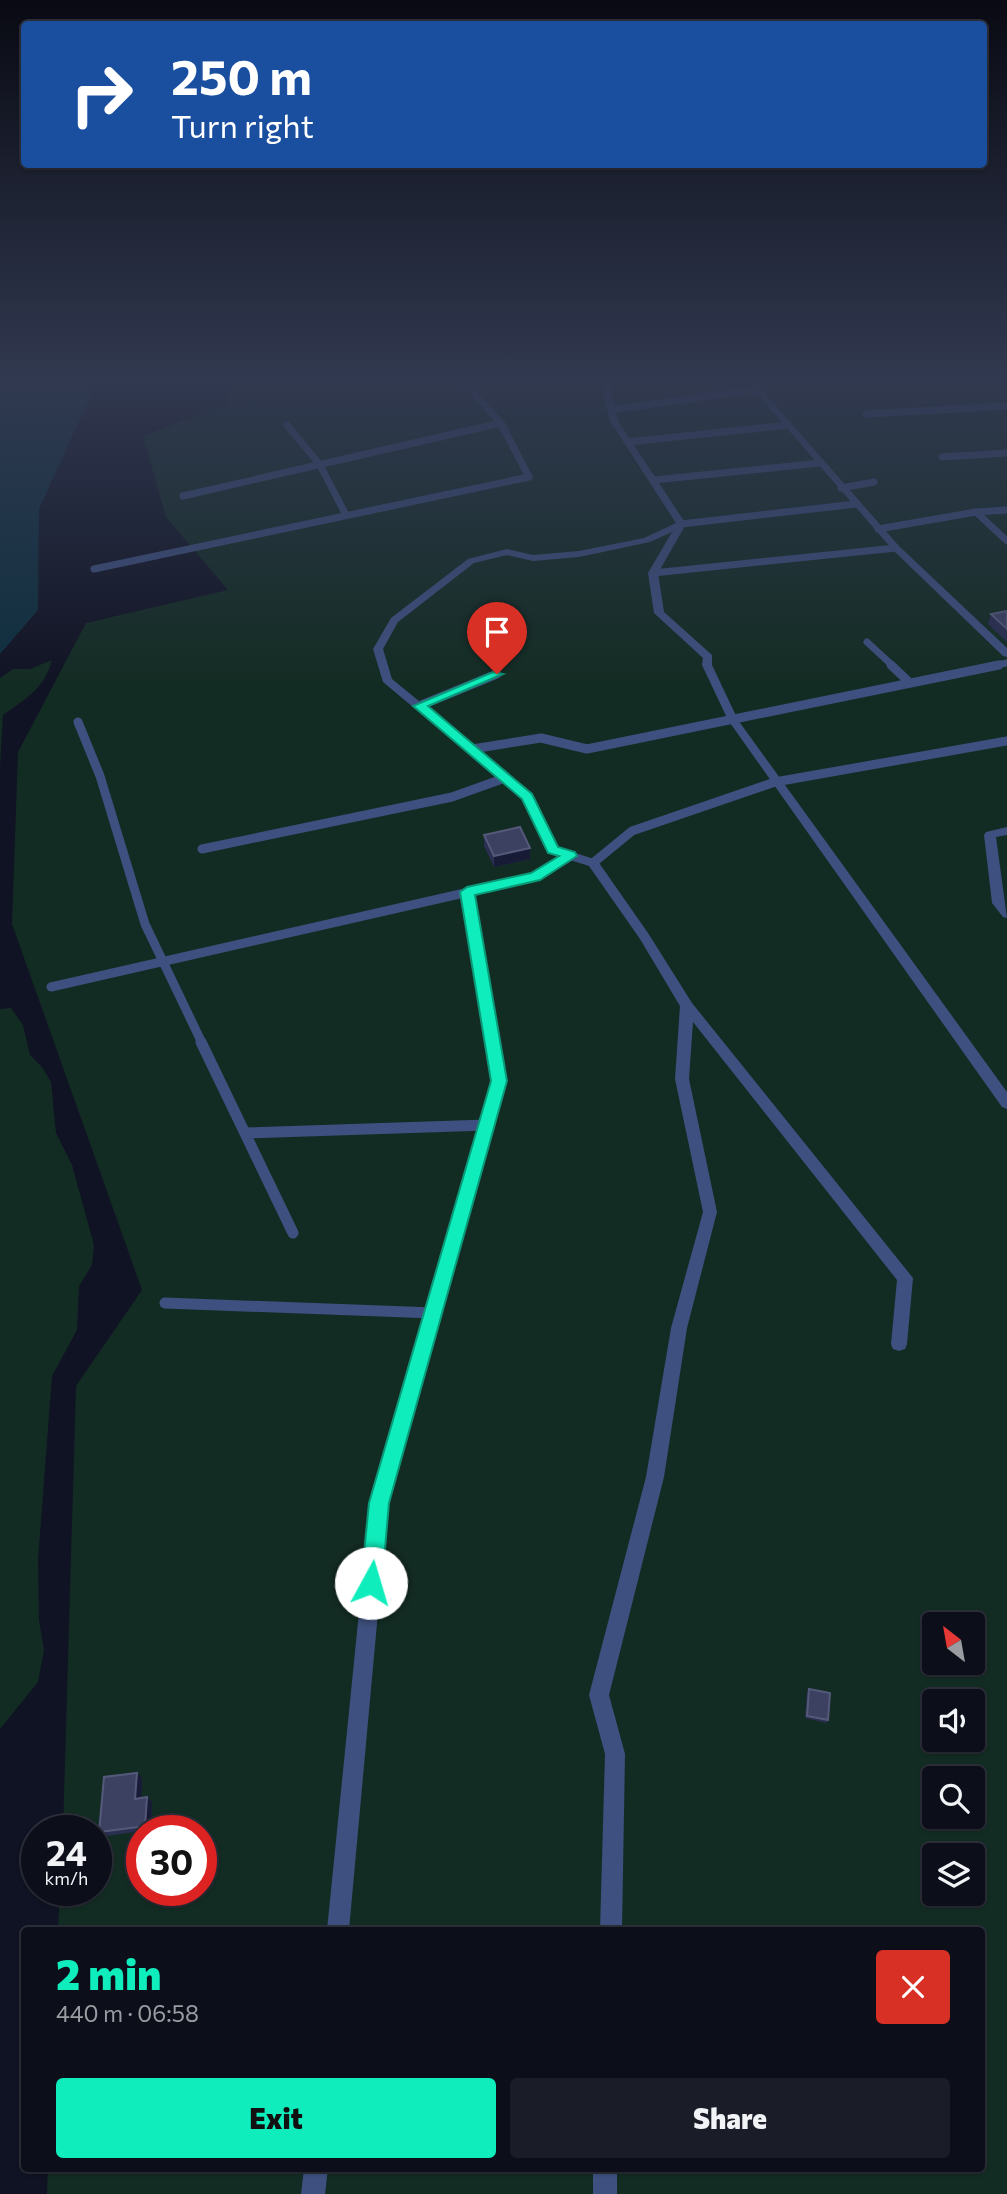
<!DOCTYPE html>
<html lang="en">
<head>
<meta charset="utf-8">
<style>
	:root { --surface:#0c0e1a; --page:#1a1c27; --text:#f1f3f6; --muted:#9a9ca2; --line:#2c2e39; --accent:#10edbc }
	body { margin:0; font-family:Commissioner,sans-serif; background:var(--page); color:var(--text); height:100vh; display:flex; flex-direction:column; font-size:26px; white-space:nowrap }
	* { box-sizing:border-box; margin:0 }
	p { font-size:23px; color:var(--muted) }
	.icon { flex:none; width:38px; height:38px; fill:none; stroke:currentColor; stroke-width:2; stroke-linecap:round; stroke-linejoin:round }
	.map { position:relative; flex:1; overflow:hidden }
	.details { position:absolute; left:21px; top:1927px; width:964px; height:245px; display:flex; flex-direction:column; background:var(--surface); border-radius:7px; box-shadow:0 2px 5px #0004,0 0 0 2px var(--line) }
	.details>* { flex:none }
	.guide { position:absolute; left:21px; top:21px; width:966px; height:147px; border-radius:7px; box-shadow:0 2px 5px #0004,0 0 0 2px var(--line); background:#1a4fa0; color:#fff; overflow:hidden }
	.needle { width:46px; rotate:329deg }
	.tools { position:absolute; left:922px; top:1612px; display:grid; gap:14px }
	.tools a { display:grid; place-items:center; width:63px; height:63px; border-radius:7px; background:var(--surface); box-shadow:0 2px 5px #0004,0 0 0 2px var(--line); font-size:35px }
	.speed { position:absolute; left:21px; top:1815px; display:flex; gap:14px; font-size:35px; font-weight:700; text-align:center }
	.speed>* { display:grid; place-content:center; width:91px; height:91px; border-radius:50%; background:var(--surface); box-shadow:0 2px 5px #0004,0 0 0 2px var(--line); line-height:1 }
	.speed small { font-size:18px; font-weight:400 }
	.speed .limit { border:10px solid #d22; background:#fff; color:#111 }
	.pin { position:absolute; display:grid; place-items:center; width:60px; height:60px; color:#fff; margin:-72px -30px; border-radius:50% 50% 50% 0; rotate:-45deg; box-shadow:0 0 7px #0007 }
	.pin .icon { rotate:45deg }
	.me { position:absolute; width:77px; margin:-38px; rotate:6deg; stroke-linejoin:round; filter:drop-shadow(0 0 5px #0008) }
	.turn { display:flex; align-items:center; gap:24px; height:147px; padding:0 35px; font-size:32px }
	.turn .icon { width:91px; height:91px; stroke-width:2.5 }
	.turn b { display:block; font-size:49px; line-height:60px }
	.round { display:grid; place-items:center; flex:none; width:74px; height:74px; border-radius:7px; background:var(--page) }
	.head { display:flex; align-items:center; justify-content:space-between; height:119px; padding:0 35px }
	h1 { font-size:42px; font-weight:800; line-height:52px; color:var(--accent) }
	.button { display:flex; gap:14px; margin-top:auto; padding:14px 35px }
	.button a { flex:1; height:80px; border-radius:7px; background:var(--accent); color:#111; font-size:28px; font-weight:800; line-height:80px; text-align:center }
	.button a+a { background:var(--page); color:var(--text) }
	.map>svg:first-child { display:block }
</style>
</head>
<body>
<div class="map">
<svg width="1007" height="2194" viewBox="0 0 1007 2194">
	<rect width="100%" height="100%" fill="#101323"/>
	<path fill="#132c23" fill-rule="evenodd" d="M232,380H1007V2194H47L48,2168H982V1930H58L60,1890H96V1830H63L76,1386L142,1290L12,924L18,752L86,623L228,590L166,517L143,436L227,404ZM934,1624H973V1662H934ZM934,1701H973V1740H934ZM934,1778H973V1816H934ZM142,1830H201V1890H142ZM934,1855H973V1894H934Z
		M52,660C45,688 26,699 3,715L0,767V678L13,669H30Z
		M11,1008L23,1025L30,1055L42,1067L51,1082L56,1133L72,1165L94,1245L92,1265L79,1286L77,1330L52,1376L38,1560L39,1620L44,1650L38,1682L0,1729V1009Z"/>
	<path fill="#0d2f3e" d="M0,380H91L93,390L39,509L38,610L0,654Z"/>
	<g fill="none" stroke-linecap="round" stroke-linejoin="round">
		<path stroke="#3e507f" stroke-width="7" d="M611,410L758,389
			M866,414L1007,406
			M287,425L320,465L346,515
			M628,442L789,425
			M942,457L1007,453
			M654,480L820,463
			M841,488L874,482
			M183,496L501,423
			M976,512L1007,541
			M681,524L856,504
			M878,529L976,512L1007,510
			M94,569L529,477
			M653,573L896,548
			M867,642L893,666
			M990,666L1007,663"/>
		<path stroke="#3e507f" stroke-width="9" d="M891,665L910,683
			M419,706L497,674
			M78,722L100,776L145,924L202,1043
			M472,749L541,738L587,749L999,665
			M202,849L452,797L505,778
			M593,863L632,831L775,782L1007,741
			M51,987L535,877L571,856"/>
		<path stroke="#3e507f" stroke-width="11" d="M201,1042L293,1233
			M245,1133L487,1125
			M165,1303L434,1313"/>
		<path fill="#3e507f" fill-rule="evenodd" d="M458,380H466L504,421L533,477L532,479L525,477L497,424Z
			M601,380H609L618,421L686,524L658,573L664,612L712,655V665L738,720L1007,1092V1109L1002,1107L728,720L702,665L703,658L654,613L648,573L672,532L650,542L579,557L533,561L507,555L474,563L398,622L383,649L392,679L532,794L557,847L597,860L648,933L692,1003L913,1278L907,1344L905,1349L899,1351L893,1349L891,1344L897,1280L693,1022L689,1079L717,1212L687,1328L664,1477L609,1695L625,1754L622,1930H600L605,1754L589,1695L646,1477L671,1328L703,1212L675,1079L680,1006L640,939L589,866L548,853L523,799L383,682L373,649L391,618L468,559L507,549L533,555L579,551L644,538L676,523L610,421Z
			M745,380H753L899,546L1007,648V657L1003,656L893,550Z
			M1007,827V835L996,837L1007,918L1003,917L992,903L984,835L986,832Z
			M467,888L473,892L506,1081L388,1503L349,1930H327L370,1503L492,1081L461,892Z
			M304,2168H328L325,2194H301Z
			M593,2168H617V2194H593Z"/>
	</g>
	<path fill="#2a2e50" d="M1007,611V642L988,624L991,614Z
		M484,835L530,848V859L494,867L484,846Z
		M809,1689L828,1720L826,1723L805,1718L807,1692Z
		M142,1778L141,1798L147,1797L152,1802L151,1830H142V1831L106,1836L99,1832Z"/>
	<path fill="#181b36" d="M530,848V859L494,867V856Z
		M137,1773L142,1778L141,1803L135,1799Z
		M147,1797L152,1802L151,1830L145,1826Z"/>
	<path fill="#3c4162" stroke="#54597a" stroke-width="2" d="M1007,611V629L991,614Z
		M520,827L530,848L494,856L484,835Z
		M809,1689L830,1693L828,1720L807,1716Z
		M137,1773L135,1799L147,1797L145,1826L99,1832L104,1777Z"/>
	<linearGradient id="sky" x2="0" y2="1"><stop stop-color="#090a13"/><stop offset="0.55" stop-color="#313950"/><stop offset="1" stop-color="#313950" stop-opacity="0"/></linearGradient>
	<rect width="1007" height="687" fill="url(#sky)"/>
	<path fill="#10edbc" stroke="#0a9a7a" stroke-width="2" d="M493,672L503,674L428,706L532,794L558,847L575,852L577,856L540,880L475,895L507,1081L389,1503L382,1583L379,1590L371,1593L364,1590L361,1583L369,1503L491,1081L460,892L467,887L531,873L559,856L548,853L522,799L413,706Z"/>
</svg>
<div class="tools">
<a><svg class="needle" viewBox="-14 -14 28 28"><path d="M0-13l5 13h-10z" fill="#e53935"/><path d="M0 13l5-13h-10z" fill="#9a9ca2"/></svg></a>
<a><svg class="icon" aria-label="sound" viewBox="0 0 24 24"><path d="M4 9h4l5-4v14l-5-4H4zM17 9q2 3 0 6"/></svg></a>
<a><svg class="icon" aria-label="search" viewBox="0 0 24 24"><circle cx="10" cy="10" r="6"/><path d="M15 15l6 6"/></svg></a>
<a><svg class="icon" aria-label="layers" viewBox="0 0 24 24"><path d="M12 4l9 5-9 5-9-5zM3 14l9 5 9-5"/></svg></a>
</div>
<div class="speed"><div>24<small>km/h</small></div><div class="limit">30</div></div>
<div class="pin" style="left:497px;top:674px;background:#d93025"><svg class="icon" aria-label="arrive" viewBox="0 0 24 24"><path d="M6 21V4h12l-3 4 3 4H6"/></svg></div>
<svg class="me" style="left:371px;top:1583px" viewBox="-20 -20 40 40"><circle r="19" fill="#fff"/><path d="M0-13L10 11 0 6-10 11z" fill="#10edbc"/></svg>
<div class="guide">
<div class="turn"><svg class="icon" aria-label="right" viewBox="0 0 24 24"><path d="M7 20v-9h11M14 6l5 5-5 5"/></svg><div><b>250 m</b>Turn right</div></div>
</div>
<section class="details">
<div class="head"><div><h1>2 min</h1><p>440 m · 06:58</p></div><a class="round" style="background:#d93025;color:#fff"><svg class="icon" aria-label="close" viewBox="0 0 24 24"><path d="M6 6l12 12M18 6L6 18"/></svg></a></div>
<div class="button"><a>Exit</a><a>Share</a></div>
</section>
</div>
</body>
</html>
